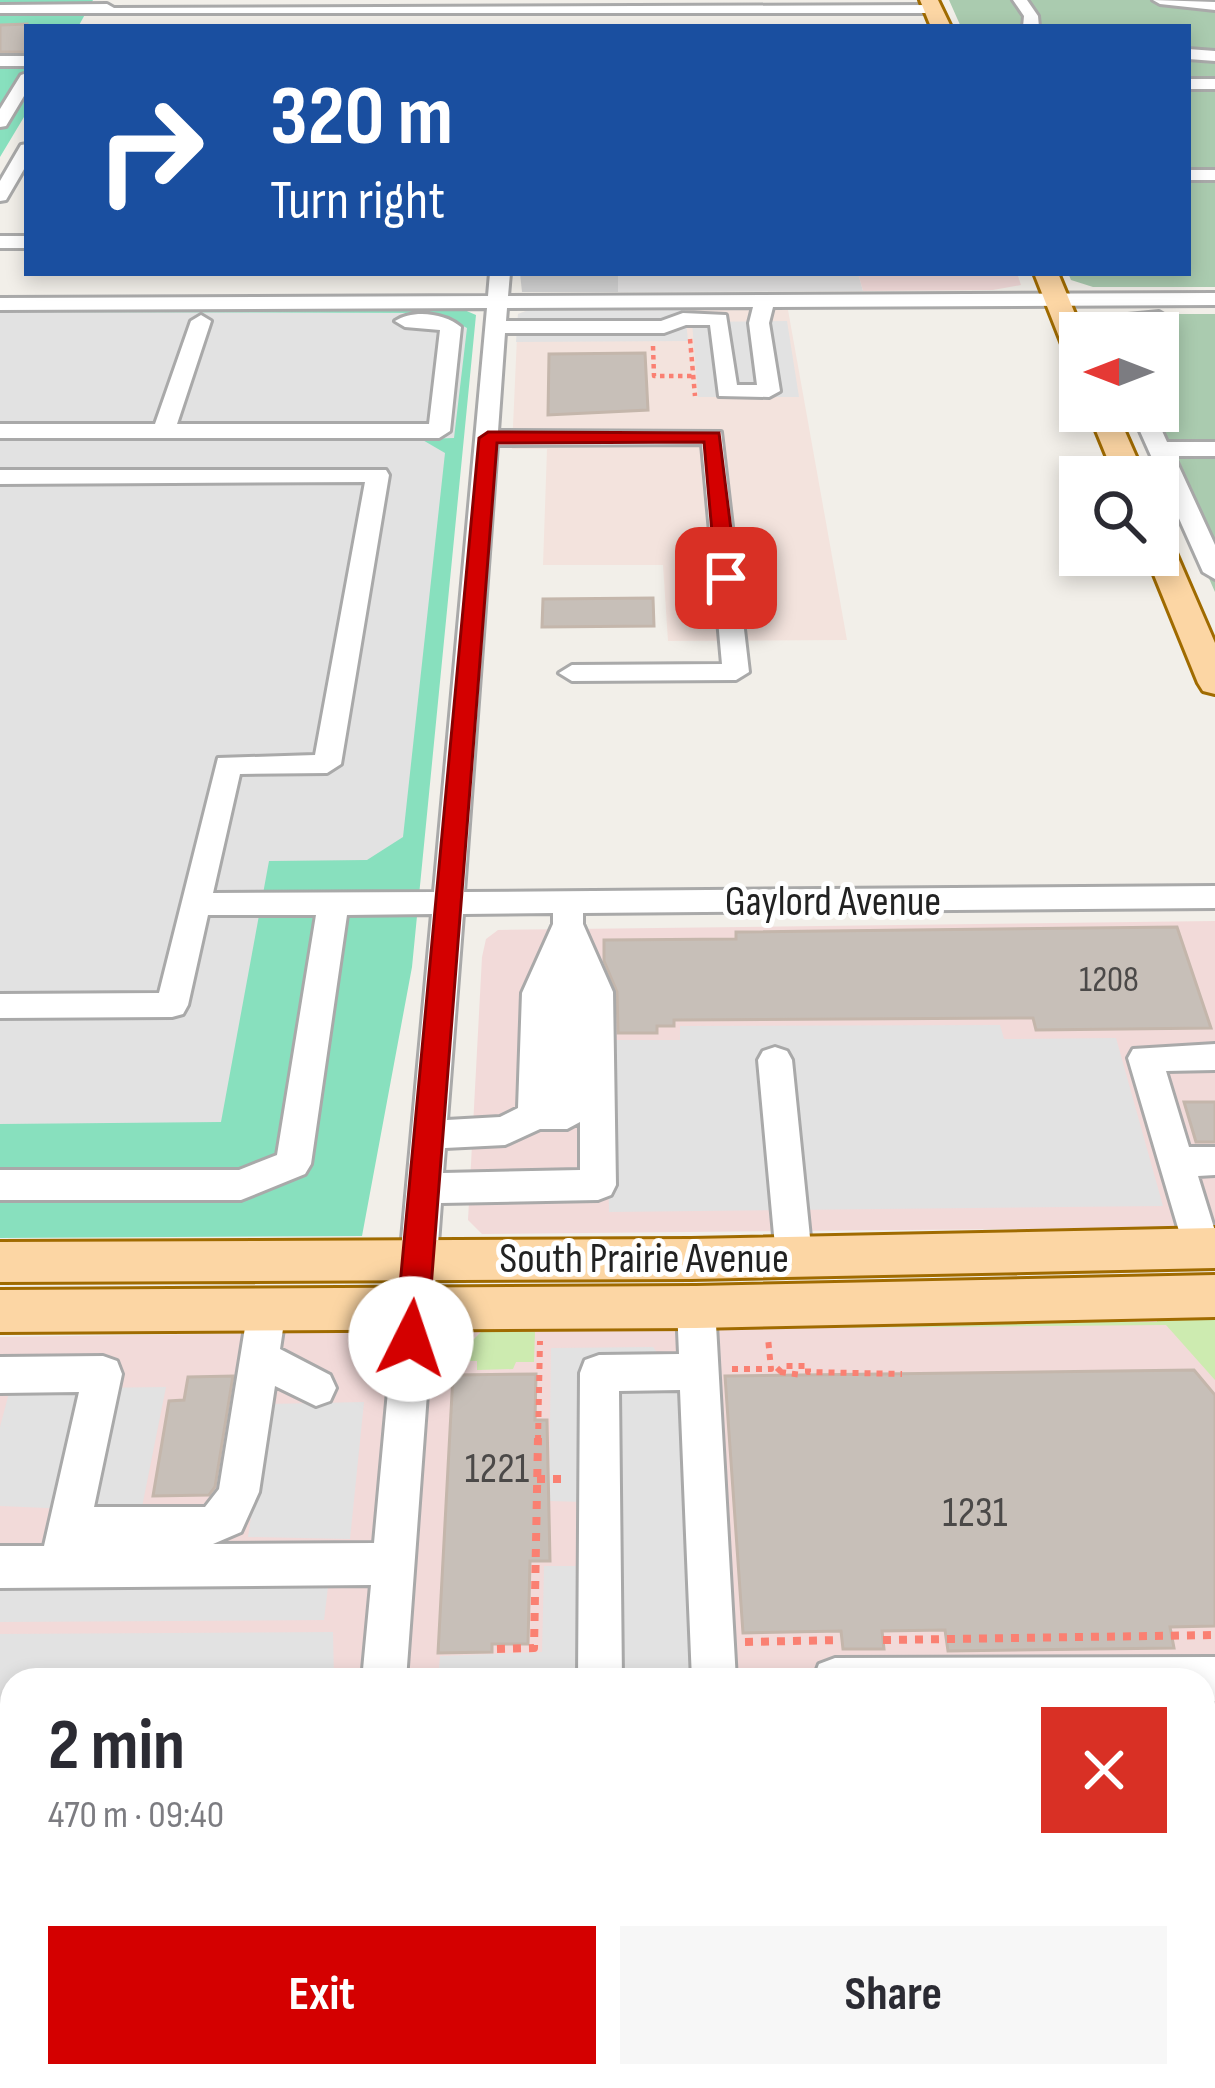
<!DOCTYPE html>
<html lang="en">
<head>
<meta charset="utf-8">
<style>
	:root { --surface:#fff; --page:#f7f7f7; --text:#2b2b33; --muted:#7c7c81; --accent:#d40000 }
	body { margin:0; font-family:"Sofia Sans Condensed",sans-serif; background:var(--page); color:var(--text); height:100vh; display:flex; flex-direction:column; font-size:45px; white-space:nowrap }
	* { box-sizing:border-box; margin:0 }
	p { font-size:39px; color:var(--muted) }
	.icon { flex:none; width:66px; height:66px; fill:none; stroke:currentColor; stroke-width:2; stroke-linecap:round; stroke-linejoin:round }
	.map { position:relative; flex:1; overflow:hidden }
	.panel { position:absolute; left:0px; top:1668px; width:1215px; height:420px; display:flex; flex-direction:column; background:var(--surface); border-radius:36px 36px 0 0; box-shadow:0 6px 18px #0003 }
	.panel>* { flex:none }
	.hud { position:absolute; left:24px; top:24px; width:1167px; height:252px; border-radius:0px; box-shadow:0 6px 18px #0003; background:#1a4fa0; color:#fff; overflow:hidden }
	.needle { width:78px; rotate:270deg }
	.controls { position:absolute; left:1059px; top:312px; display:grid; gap:24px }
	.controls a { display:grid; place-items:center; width:120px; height:120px; border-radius:0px; background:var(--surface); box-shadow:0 6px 18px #0003; font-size:60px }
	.pin { position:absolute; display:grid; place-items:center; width:102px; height:102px; color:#fff; margin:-51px; border-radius:24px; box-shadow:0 6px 18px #0006 }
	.me { position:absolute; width:132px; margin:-66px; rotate:4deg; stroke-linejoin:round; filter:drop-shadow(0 0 9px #0008) }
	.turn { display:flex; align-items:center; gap:42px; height:252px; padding:0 48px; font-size:54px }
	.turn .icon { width:156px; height:156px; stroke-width:2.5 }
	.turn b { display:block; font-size:84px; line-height:102px }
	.round { display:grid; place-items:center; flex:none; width:126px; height:126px; border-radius:0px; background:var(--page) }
	.overview { display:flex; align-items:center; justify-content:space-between; height:204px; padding:0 48px }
	h1 { font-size:72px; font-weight:700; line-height:90px }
	.primary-button { display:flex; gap:24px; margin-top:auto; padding:24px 48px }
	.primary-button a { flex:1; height:138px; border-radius:0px; background:var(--accent); color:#fff; font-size:48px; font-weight:700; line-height:138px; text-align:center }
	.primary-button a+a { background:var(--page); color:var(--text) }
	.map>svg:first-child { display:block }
</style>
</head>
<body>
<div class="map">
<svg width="1215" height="2088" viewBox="0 0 1215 2088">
	<rect width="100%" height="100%" fill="#f2efe9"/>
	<path fill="#e0dfdf" d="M618,273H858L863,291L618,292Z"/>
	<path fill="#f2dad9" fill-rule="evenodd" d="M858,273H1017L1021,285L993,290L863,291Z
		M1215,921V1227L482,1234L468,1220L482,957L486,939L498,930Z
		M1168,1320L1215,1329V2088H0V1337ZM12,1680H1203V2076H12Z"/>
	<path fill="#d0d0d0" d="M520,273H618V292H522Z"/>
	<path fill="#f3e3dd" d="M788,310L847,640L668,641L663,565H543L547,449H512L518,314L526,311Z"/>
	<path fill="#cdebb0" d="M1123,1316L1125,1322H1157V1316L1215,1320V1380L1166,1325L818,1328L817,1318Z
		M482,1331L535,1332L534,1362H516L513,1369L477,1370V1361H463L462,1351Z"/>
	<path fill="#aacbaf" d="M949,0H1215V287H1093L1071,280L1068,273H1188V27H961Z
		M1116,314H1215V592L1135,411H1158V333H1100L1096,324Z"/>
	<path fill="#88e0be" d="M0,0H93L78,27H27V112L0,157Z
		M462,309L476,315L412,967L362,1236L0,1238V311Z"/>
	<path fill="#e2e2e2" d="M685,310L688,341L516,342L518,314L526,311Z
		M0,312L438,313L467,328L454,438L421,439L445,453L403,837L367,860L269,861L221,1122L0,1124Z
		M787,321L799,397H698L692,322Z
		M1000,1025L1004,1039L1116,1038L1163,1206L609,1212L607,1040H680V1026Z
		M653,1347L682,1387L695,1680H438L440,1656L542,1652L544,1566H582L584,1502L549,1501L551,1348Z
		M166,1387L141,1512L0,1506V1427L10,1389Z
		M364,1402L350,1539L248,1537L268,1404Z
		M328,1587L324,1620L0,1622V1590Z
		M333,1632L334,1680H12V2027H0V1634Z
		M1215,1701V2078L835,2082L834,2076H1203V1702Z"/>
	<path fill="#c7bfb8" stroke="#c4b6ab" stroke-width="3" d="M27,24V52H0V25Z
		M645,353L648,410L548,415L549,354Z
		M653,598L654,626L542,627L543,599Z
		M1177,927L1211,1028L1036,1030L1033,1018L674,1020V1026H657V1033H618L617,992L604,961V940L736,939V932Z
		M1184,1102H1215V1142H1196Z
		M1194,1370L1215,1395V1626L1170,1627L1174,1648L948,1651L945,1630L882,1631L884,1649H843L841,1631L743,1633L725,1376Z
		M536,1374L535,1420H547L550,1561H530L528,1644H492V1652L438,1653L453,1375Z
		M233,1376L215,1487L209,1495L153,1496L169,1401L184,1400L188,1377Z"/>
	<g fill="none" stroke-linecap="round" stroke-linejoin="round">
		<g stroke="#a9a9a9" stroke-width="6">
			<path id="minor" d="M1013,0H1027L1038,16L1039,27H1023L1024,16Z
				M1153,0L1215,2V10L1160,4Z
				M107,4L114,8L933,5L940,9L933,13H0V5Z
				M1188,49L1215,51V61L1188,59Z
				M0,56H27V66H0Z
				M27,73V91L6,126L0,127V109L21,75Z
				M1188,79H1215V89H1188Z
				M27,144V164L6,200L0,201V181L21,145Z
				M1188,170H1215V180H1188Z
				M0,236H27V248H0Z
				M490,273H510L508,296L1215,293V305L773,307L769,323L780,391L769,397L719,396L710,325H686L664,333H505L498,431L721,432L749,672L736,680L572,681L559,673L572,665L722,664L702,444L497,445L464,892L1215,886V908L583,913V924L613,992L616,1185L611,1195L598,1200L441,1203L406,1680H362L371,1585L0,1588V1546H44L79,1392L0,1393V1357L103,1356L117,1361L122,1374L94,1507H205L219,1489L248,1309L254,1297L267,1292L280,1297L286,1309L280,1349L330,1375L336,1388L330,1401L316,1406L275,1386L259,1492L241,1532L213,1544L374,1543L432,914L347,915L311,1164L305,1174L241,1200H0V1170H239L277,1155L316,915H208L188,1005L183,1014L172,1017L0,1018V994L159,993L218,758L315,755L365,482L0,484V470H386L389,475L341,764L327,773L240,774L213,893L434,892L487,308L0,310V298L488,296ZM753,307L749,323L757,385H737L726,315L683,313L661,321H506L507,308ZM553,913V924L522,993L518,1108L500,1117L447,1120L463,914ZM580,1122V1170L443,1173L445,1148L505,1145L540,1129H567Z
				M1159,312L1169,318L1166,322L1098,333L1107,317Z
				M201,315L211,321L177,424H429L440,330L405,327L395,321C413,309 445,313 461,327L450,431L439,438H0V424H155L191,321Z
				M1131,411H1153L1167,442H1215V456H1174L1215,545V579L1203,572Z
				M1215,1044V1070L1166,1071L1189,1147H1215V1175L1198,1176L1215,1231V1259L1202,1264L1189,1259L1184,1248L1128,1058L1133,1049Z
				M775,1047L787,1051L792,1060L812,1257L807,1268L794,1273L781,1268L776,1257L758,1060L763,1051Z
				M696,1290L709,1295L715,1307L736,1680H692L680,1390L619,1391L622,1680H578L580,1373L585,1360L599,1355L679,1354L677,1307L683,1295Z
				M1215,1657V1701H1203V1680H813L819,1664L835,1658Z
				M0,2059H12V2076H747L742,2088H0Z
				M782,2076H834L835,2088H783Z"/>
		</g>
		<g stroke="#a06b00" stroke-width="6">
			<path id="major" d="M920,0H938L951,27H931Z
				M1034,273H1058L1083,333L1080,365L1067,357Z
				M1088,411H1116L1145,477H1115Z
				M1158,537L1173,546L1215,643V694L1203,691L1198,683L1146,555H1158Z
				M1215,1228V1268L691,1279L0,1282V1242L691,1239Z
				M1215,1275V1317L696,1328L0,1332V1290L696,1286Z"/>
		</g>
		<path stroke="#fa8072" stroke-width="4.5" stroke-dasharray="4.5 4.5" stroke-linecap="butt" d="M690,339L695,396
			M653,346L654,376H693"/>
		<path stroke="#fa8072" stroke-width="6" stroke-dasharray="6 6" stroke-linecap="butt" d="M732,1369H771L768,1338
			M777,1372L783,1366H808V1372L902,1374
			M780,1372L802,1375
			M538,1441L540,1341"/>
		<path stroke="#fa8072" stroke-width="8" stroke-dasharray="8 8" stroke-linecap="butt" d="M537,1479H566
			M883,1640L1215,1635
			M745,1642L839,1640
			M497,1649L534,1648L538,1438"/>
		<use href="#minor" fill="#fff" fill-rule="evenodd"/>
		<use href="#major" fill="#fcd6a4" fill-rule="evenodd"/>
	</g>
	<path fill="#d40000" stroke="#8a0000" stroke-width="3" d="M488,432L719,433L737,578L726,584L716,578L704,442L497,443L427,1339L422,1349L411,1353L400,1349L395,1339L479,438Z"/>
	<g text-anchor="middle" stroke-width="10" stroke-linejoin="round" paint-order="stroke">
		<g font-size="36" fill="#4b4948">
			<text x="1109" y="991">1208</text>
		</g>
		<g font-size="42" fill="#222" stroke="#fff">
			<text x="833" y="915">Gaylord Avenue</text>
			<text x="644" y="1272">South Prairie Avenue</text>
		</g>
		<g font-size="42" fill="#4b4948">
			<text x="497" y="1482">1221</text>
			<text x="975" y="1526">1231</text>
		</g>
	</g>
</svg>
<div class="controls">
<a><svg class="needle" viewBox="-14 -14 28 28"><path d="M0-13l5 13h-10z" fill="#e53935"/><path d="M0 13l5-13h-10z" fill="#7c7c81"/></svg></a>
<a><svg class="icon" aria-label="search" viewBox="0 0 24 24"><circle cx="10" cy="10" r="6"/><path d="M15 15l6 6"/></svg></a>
</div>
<div class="pin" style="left:726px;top:578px;background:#d93025"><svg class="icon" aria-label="arrive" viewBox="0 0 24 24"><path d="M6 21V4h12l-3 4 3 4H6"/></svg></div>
<svg class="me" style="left:411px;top:1339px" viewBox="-20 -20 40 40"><circle r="19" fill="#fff"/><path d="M0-13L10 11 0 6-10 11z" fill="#d40000"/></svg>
<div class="hud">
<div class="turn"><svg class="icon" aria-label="right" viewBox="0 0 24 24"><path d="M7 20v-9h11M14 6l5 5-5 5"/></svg><div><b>320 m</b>Turn right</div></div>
</div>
<section class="panel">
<div class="overview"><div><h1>2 min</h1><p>470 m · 09:40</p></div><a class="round" style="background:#d93025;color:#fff"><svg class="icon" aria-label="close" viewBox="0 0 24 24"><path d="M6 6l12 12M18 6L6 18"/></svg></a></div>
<div class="primary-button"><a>Exit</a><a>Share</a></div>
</section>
</div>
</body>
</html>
